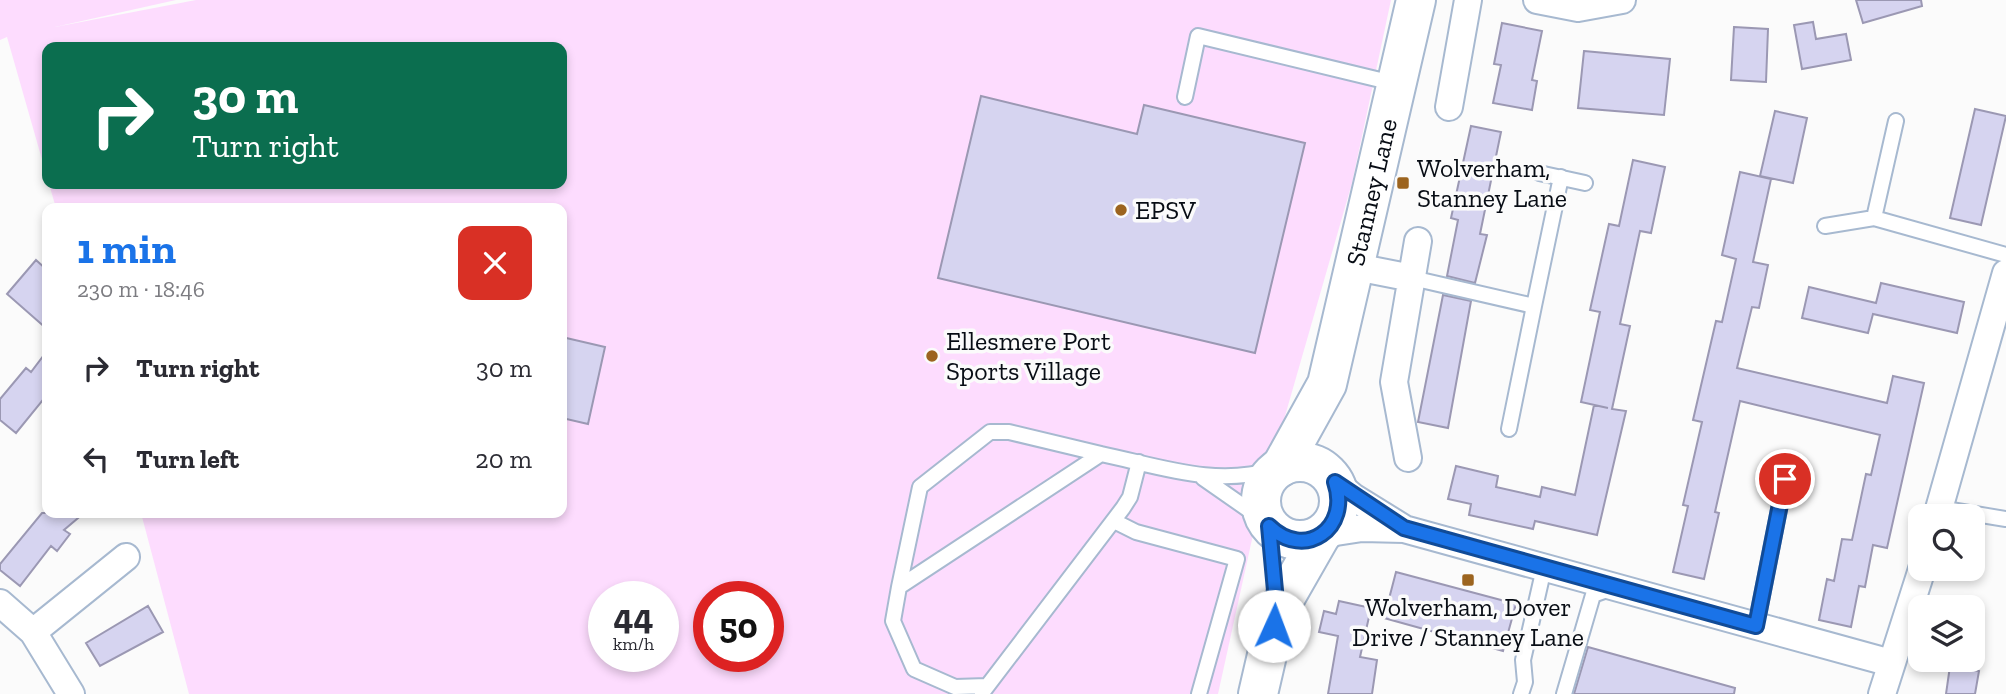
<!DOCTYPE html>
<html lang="en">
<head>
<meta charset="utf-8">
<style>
	:root { --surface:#fff; --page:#f7f7f7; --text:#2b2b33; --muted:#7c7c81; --accent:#1a73e8 }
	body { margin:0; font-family:"Zilla Slab",serif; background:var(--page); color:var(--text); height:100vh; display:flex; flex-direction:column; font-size:26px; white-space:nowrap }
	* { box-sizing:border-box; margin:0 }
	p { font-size:23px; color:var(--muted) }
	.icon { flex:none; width:38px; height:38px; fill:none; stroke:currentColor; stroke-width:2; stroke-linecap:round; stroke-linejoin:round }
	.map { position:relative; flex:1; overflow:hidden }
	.panel { position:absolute; left:42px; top:203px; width:525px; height:315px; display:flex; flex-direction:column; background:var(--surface); border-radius:14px; box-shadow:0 4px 10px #0003 }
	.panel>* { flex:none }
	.banner { position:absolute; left:42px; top:42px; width:525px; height:147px; border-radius:14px; box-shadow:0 4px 10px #0003; background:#0b6e4f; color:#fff; overflow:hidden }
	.controls { position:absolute; left:1908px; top:504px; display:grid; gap:14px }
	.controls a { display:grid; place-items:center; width:77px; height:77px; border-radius:14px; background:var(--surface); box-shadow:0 4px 10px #0003; font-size:35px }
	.speed { position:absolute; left:588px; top:581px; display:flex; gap:14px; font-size:35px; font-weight:700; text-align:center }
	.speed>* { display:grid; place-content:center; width:91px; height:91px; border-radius:50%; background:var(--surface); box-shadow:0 4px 10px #0003; line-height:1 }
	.speed small { font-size:18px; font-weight:400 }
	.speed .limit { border:10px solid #d22; background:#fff; color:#111 }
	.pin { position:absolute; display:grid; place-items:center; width:60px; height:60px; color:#fff; margin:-30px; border:4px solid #fff; border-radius:50%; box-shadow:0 2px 7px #0007 }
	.me { position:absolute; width:77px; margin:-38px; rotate:2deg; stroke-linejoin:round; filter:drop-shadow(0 0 5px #0008) }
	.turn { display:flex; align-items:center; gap:24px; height:147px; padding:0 35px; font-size:32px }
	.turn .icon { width:91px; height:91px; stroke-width:2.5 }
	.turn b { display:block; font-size:49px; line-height:60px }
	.round { display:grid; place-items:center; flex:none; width:74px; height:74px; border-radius:14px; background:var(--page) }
	.headline { display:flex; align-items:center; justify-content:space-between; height:119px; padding:0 35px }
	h1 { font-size:42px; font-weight:800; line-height:52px; color:var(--accent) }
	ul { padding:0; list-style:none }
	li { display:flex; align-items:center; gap:21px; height:91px; padding:0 35px }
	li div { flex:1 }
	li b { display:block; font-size:26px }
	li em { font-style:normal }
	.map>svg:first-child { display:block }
</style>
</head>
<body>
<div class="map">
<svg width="2006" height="694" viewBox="0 0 2006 694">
	<rect width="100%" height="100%" fill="#fbfbfb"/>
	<path fill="#fddcfe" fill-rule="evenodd" d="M0,0H176L55,27L196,0H1391L1352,183L1260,503L1218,694H189L141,513H562V208H56L49,184H562V47H47V177L7,37L0,40ZM604,597H663V656H604ZM709,597H768V656H709Z"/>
	<path fill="#d6d4f0" stroke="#9b98b3" stroke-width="2" d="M1856,0H1921L1922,6L1863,23Z
		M1813,22L1816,39L1846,34L1851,60L1802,69L1794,25Z
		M1502,23L1542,31L1532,80L1537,81L1532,110L1493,103L1501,65L1494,64Z
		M1734,27L1768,29L1766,82L1731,80Z
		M1584,51L1670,59L1664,115L1578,108Z
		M981,96L1137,134L1144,105L1305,143L1255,353L938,278Z
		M1975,109L2006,116L1981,225L1950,218Z
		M1775,111L1807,118L1793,183L1760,176Z
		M1471,126L1501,132L1480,234L1487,235L1475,283L1447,276L1458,220L1451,218Z
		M1633,160L1665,167L1651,233L1640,231L1620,324L1630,326L1612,409L1626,411L1597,535L1535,521L1533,529L1469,515L1471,504L1448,499L1456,466L1498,476L1496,487L1540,497L1542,487L1575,495L1594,405L1608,408L1581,402L1600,312L1590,310L1609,224L1619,226Z
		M1740,172L1771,179L1753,262L1768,265L1759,308L1752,307L1737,368L1887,403L1893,376L1924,383L1887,548L1873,545L1865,587L1859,586L1851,627L1819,620L1827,579L1834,581L1842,539L1852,540L1866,474L1871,475L1880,435L1740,401L1715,512L1719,513L1704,579L1673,572L1688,506L1683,505L1702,422L1693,420L1716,321L1722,322L1736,259L1722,255Z
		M36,260L47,270V329L7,294Z
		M1881,283L1964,302L1957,333L1873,314L1868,333L1802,318L1809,287L1876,303Z
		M1443,295L1471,301L1448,428L1418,422Z
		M562,337L605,347L588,424L562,418Z
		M47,351V395L16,433L0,420V399L26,368L31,372Z
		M42,513H84L64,530L70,534L57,551L51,546L20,586L0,570V564Z
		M1396,572L1516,604L1503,651L1384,618Z
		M1339,601L1371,608L1360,657L1377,660L1372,694H1328L1338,636L1319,632L1324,611L1336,614Z
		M148,606L163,632L100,666L86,643Z
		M1588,647L1735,688L1734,694H1574Z
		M1950,666L1979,671L1975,694H1946Z"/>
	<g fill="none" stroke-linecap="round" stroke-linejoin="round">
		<g stroke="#a7b9d0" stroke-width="18">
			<path id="service" d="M1185,97L1198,36L1397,84
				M1896,121L1874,218L2006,255
				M1539,173L1585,183
				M1825,226L1874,218
				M1412,278L1534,306L1509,429
				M1534,306L1561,177
				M1203,478L1266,522
				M1939,508L2006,519
				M1114,521L1136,532L1237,559L1199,694
				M899,587L920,487L990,432H1009L1101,454
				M1756,626L1785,479
				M987,686L955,687L914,669L893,621L899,587L1101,454C1163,467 1214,487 1277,469
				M982,693L1123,508L1130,497L1139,462
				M1521,694L1525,682L1523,660L1544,568
				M1564,694L1593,595L1610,589"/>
		</g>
		<g stroke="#a7b9d0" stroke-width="30">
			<path id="minor" d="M1537,0L1578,8L1622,0
				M1449,107L1468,0
				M1356,267L1412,278
				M1408,458L1394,382L1418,241
				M1335,482L1353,497L1403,528
				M1937,516L2006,273
				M1323,534L1362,528L1404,529L1891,663
				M0,603L33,632L126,557
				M33,632L71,694
				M1882,694L1922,569"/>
		</g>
		<g stroke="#a7b9d0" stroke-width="42">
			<g id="secondary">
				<circle cx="1300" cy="501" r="39"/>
				<path id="s1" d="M1281,467L1327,384L1416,0"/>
				<path d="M1258,694L1277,612L1321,535"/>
			</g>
		</g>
		<use href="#service" stroke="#fff" stroke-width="14"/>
		<use href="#minor" stroke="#fff" stroke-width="26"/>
		<use href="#secondary" stroke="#fff" stroke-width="38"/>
	</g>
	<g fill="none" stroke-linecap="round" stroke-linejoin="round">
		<g stroke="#114b97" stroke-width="18">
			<path id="route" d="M1274,626L1277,612L1269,526C1305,561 1351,528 1335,482L1404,528L1756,626L1785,479"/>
		</g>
		<use href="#route" stroke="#1a73e8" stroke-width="12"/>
	</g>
	<g fill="#9c641f" stroke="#fbfbfb" stroke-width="2.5">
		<rect x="1396" y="176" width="14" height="14" rx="3.5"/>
		<circle cx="1121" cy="210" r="7"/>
		<circle cx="932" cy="356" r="7"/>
		<rect x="1461" y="573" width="14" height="14" rx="3.5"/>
	</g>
	<g text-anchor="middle" stroke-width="7" stroke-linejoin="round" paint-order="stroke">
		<g font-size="26" fill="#070c14" stroke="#fbfbfb" text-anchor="start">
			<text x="1417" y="177">Wolverham,<tspan x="1417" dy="30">Stanney Lane</tspan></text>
			<text x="1135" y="219">EPSV</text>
			<text x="946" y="350">Ellesmere Port<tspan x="946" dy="30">Sports Village</tspan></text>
			<text x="1468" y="616" text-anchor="middle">Wolverham, Dover<tspan x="1468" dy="30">Drive / Stanney Lane</tspan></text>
		</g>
		<g font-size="26" fill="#070c14" stroke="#fbfbfb">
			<text dy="9" stroke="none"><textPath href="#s1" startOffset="292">Stanney Lane</textPath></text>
		</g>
	</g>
</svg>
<div class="controls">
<a><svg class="icon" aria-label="search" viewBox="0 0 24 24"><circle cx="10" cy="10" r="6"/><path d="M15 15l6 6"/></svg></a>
<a><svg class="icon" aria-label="layers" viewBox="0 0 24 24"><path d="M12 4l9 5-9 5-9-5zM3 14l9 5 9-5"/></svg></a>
</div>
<div class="speed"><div>44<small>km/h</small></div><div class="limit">50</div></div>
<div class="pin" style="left:1785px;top:479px;background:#d93025"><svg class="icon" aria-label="arrive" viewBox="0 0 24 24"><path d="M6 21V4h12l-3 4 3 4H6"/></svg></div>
<svg class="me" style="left:1274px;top:626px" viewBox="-20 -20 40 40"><circle r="19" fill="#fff"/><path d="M0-13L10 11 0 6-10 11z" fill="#1a73e8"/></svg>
<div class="banner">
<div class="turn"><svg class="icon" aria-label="right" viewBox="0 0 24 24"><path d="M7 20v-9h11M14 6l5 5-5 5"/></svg><div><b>30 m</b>Turn right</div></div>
</div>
<section class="panel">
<div class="headline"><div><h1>1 min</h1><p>230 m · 18:46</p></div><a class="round" style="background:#d93025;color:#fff"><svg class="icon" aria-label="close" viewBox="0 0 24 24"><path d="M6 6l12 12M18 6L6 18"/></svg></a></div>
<ul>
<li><svg class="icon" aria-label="right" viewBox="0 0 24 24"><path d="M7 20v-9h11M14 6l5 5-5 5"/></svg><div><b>Turn right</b></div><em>30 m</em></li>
<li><svg class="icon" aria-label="left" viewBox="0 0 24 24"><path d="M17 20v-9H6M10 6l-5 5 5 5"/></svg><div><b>Turn left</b></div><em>20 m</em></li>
</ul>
</section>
</div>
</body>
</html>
